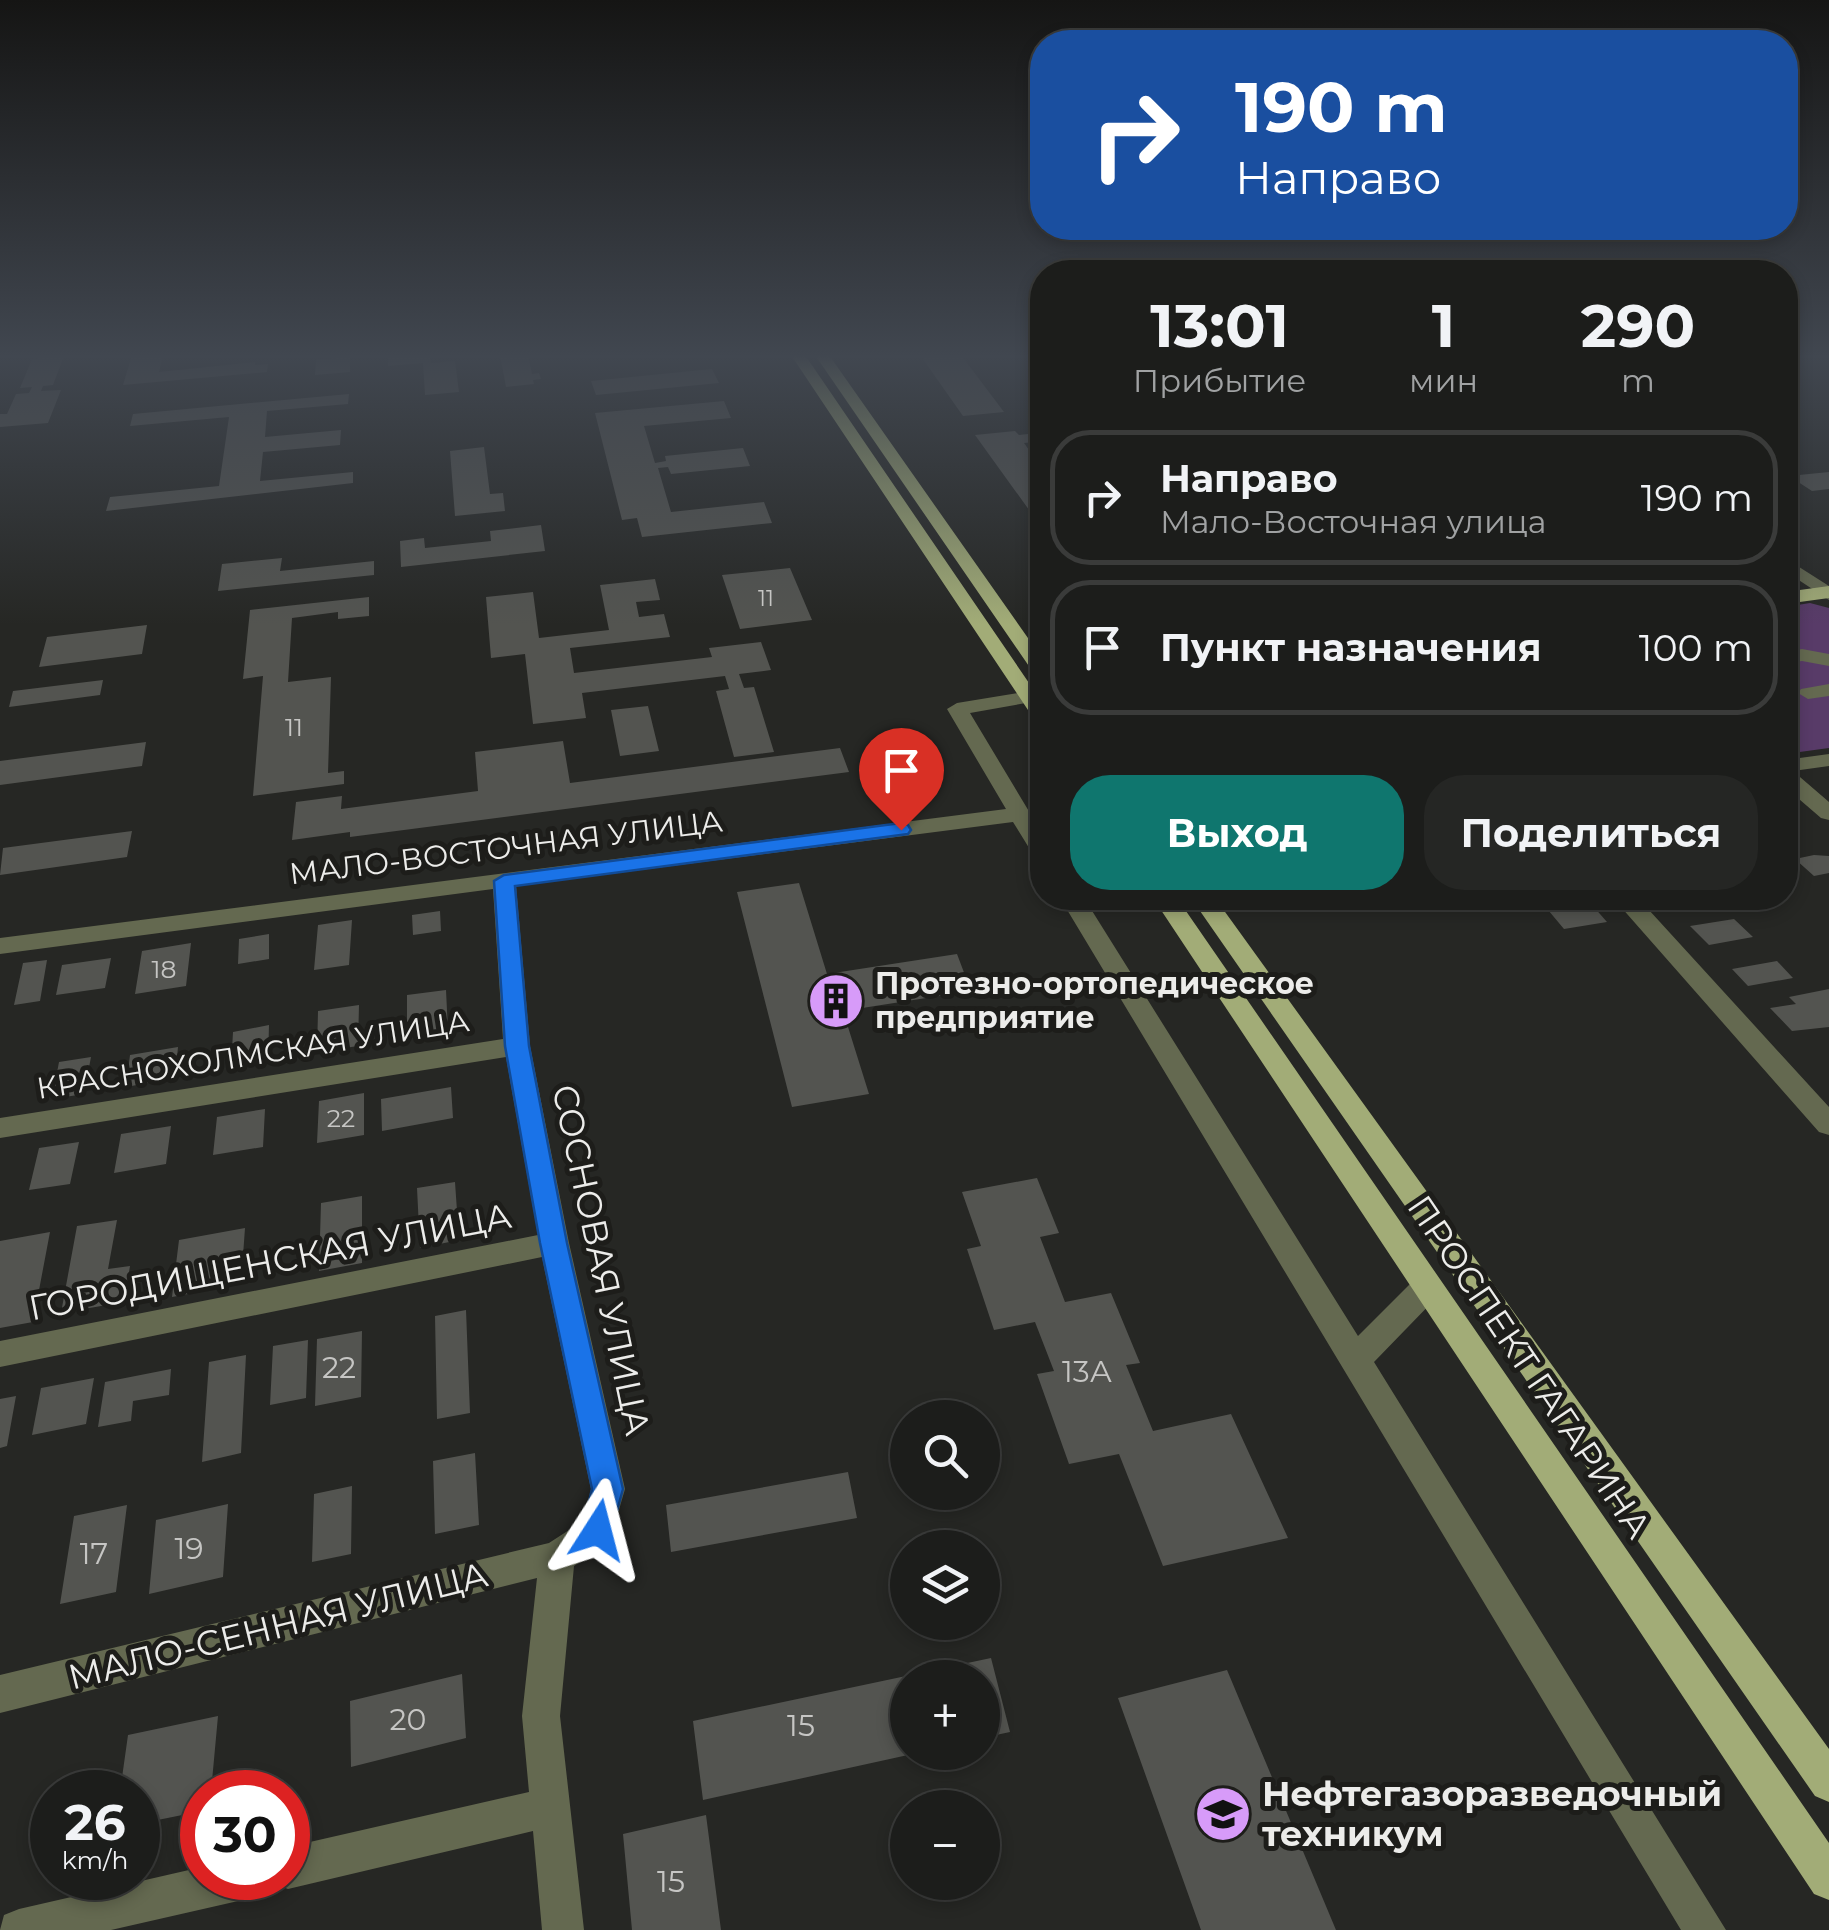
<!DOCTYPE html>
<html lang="ru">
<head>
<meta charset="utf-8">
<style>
	:root { --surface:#1c1d1b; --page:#252624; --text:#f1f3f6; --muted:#a0a2a3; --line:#3a3b3a; --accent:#0f766e }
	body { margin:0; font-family:Montserrat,sans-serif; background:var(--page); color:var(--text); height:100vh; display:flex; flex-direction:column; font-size:38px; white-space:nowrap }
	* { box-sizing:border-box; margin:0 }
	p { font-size:32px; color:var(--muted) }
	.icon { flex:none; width:55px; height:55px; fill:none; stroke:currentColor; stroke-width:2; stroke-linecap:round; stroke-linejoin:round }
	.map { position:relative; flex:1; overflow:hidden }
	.panel { position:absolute; left:1030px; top:260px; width:768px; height:650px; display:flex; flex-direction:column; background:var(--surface); border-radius:40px; box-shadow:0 5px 15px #0003,0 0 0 2px var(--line) }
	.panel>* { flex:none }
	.banner { position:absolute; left:1030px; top:30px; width:768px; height:210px; border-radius:40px; box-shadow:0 5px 15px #0003,0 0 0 2px var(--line); background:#1a4fa0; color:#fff; overflow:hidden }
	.controls { position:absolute; left:890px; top:1400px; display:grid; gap:20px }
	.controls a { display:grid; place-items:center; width:110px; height:110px; border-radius:50%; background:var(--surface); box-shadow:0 5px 15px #0003,0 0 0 2px var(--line); font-size:50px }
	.speed { position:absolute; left:30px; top:1770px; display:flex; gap:20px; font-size:50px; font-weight:700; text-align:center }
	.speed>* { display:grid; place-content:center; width:130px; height:130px; border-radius:50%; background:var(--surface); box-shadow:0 5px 15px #0003,0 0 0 2px var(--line); line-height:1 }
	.speed small { font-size:25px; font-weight:400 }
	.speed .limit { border:15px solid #d22; background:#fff; color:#111 }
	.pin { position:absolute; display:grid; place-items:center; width:85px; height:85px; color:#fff; margin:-102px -42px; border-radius:50% 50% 50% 0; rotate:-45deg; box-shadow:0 0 10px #0007 }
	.pin .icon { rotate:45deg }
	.me { position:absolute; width:110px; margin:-55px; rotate:9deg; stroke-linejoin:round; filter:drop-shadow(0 0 8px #0008) }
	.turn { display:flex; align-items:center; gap:35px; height:210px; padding:0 40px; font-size:45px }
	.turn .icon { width:130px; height:130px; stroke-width:2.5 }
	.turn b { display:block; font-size:70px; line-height:85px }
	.eta { display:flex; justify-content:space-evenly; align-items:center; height:170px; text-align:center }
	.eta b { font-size:60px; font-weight:700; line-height:70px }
	.primary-button { display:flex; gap:20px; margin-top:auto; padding:20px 40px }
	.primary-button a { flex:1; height:115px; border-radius:40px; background:var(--accent); color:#fff; font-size:40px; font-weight:700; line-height:115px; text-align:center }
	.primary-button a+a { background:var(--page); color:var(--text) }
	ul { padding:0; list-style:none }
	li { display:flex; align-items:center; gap:30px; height:135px; margin:0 20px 15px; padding:0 20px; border:5px solid var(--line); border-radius:40px }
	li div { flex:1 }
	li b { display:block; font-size:38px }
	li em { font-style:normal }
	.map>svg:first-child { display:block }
</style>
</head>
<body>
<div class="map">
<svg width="1829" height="1930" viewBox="0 0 1829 1930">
	<rect width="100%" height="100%" fill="#262724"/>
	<path fill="#583b68" d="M1810,603L1829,608V748L1785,754V607Z"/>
	<path fill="#535450" d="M132,355H163L159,372L255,362V365L268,364L267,372L123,385Z
		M388,355H430L431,363L455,361L459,392L425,395L423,363L388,366Z
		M500,355H528L532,374L539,373L541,379L533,380L534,384L506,387Z
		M920,355H961L1004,412L963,416Z
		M64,356L53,385L43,386L41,391L61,390L48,423L0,427V414H7L16,394L29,393L32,387L20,388L32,359Z
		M350,357V372L315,375L316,360Z
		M712,369L719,383L596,395L591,381Z
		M349,394L348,404L267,411L265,437L341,430L340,445L263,452L260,481L353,472V483L106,511L110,497L219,486L229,417L130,426L133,414Z
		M724,401L731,418L644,426L655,463L666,461L665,456L743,448L750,466L671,474L668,467L658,468L671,512L764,502L772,523L642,537L637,518L622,520L595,413Z
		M1015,431L1019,435L1028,434L1034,442L1024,443L1042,468V520L1037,521L975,435Z
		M484,447L490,494L503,493L505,511L455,516L450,451Z
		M1829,472V489L1812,491L1789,476Z
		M541,525L545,551L401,567L400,541L424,538L425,548L491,541L490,531Z
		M282,558L280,571L374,561V575L218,591L222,564Z
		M790,568L812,620L740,629L722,575Z
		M655,579L660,600L636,602L639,617L664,614L670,637L570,648L574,673L712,657L709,648L761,642L771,670L739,674L744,688L754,687L774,752L734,757L716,691L729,689L725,676L582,693L586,718L533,724L525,654L491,658L486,597L533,592L539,638L609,630L600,585Z
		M369,597V616L338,619V612L292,618L288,682L331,677L328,773L344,771V784L253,796L263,676L243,679L250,610Z
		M147,625L142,654L39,667L47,637Z
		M103,680L100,695L9,707L13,691Z
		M648,706L659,751L620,756L611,710Z
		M563,741L570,783L840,748L849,772L350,837V832L292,840L296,802L342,796L341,809L478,791L475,752Z
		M146,742L142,766L0,785V761Z
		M132,831L127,857L0,875L3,848Z
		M1814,855L1829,856V873L1814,876L1795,859Z
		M799,883L827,974L957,954L971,991L843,1011L869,1094L792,1107L737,892Z
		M1538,898H1586L1607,922L1564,929Z
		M1663,898H1707L1712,902L1674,909Z
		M440,911L441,931L413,935L412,915Z
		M1734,919L1753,937L1709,945L1690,926Z
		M352,920L349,965L314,970L318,925Z
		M269,934V959L238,964L239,939Z
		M191,943L186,986L135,994L142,951Z
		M111,958L105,988L56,995L62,965Z
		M47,960L40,1001L14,1005L23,963Z
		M1777,961L1793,978L1748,986L1732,969Z
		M1829,989V1027L1792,1031L1770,1008L1796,1004L1789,997Z
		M446,990L448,1031L407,1037V995Z
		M359,1005L358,1046L317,1052L318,1011Z
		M269,1025L268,1062L231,1068L233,1032Z
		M178,1047L175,1078L126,1087L130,1055Z
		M91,1057L84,1094L52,1099L59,1062Z
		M451,1087L453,1118L382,1131L381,1099Z
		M364,1093V1135L317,1143L319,1101Z
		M265,1109L263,1147L213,1155L217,1117Z
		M171,1126L166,1164L114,1173L121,1134Z
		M79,1142L70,1184L29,1190L39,1148Z
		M1037,1178L1059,1233L1040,1237L1065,1302L1111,1293L1140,1363L1126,1365L1153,1431L1231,1414L1288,1538L1163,1566L1119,1454L1069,1464L1037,1374L1054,1371L1035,1322L994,1330L967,1249L981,1246L962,1192Z
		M455,1182L459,1240L420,1248L417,1188Z
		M362,1196V1263L319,1271L321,1203Z
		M117,1220L108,1269L130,1266L124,1302L61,1313L77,1226Z
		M245,1228L241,1284L172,1297L179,1240Z
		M50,1232L33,1322L0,1328V1241Z
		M466,1310L470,1413L437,1419L435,1316Z
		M362,1331L361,1397L315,1406L317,1339Z
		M308,1340L306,1398L270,1405L273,1346Z
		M246,1355L241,1453L202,1462L209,1362Z
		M171,1369L169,1395L133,1401L131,1421L98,1427L105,1382Z
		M94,1378L86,1424L32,1435L41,1388Z
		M16,1396L7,1446L0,1448V1399Z
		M475,1453L479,1525L435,1534L433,1461Z
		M848,1472L857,1518L671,1552L666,1505Z
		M352,1486L351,1554L312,1562L314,1494Z
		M228,1504L223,1577L149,1594L156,1520Z
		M127,1505L116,1592L60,1604L74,1516Z
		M991,1658L1010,1732L982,1738V1678H908V1755L703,1800L693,1721Z
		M1227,1670L1336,1930H1201L1118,1698Z
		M462,1674L466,1738L351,1767L350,1701Z
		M218,1716L211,1792H202V1811L138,1824V1792H120L128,1735Z
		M706,1815L721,1930H632L623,1834Z"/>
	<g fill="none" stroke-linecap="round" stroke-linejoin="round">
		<path fill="#646950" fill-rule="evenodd" d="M1785,558L1829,586V600L1785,571Z
			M1802,649L1829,654V666L1802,661L1785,664V652Z
			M1829,684V696L1808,699L1798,693L1801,689Z
			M1030,691L1040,697L1037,701L970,713L1042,833V858L1034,856L1013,822L516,886L530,1046L569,1243L625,1489L610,1541L574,1566L560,1716L584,1930H542L533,1831L288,1889L273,1883L271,1878H288V1847L529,1792L522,1716L537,1578L0,1713V1675L549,1543L583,1521L591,1489L542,1257L0,1367V1341L538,1235L506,1057L0,1138V1118L503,1039L493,889L0,954V938L1006,809L947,709L957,703Z
			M1829,754V766L1793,771L1829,802V820L1821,818L1785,787V760Z
			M1060,898H1084L1358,1336L1416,1278L1427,1275L1438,1278L1442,1287L1438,1296L1374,1362L1726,1930H1681Z
			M1613,898H1638L1829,1107V1135L1819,1132Z
			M202,1867V1878H268L262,1893L247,1899L111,1930H0L4,1915L19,1909Z"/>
		<path fill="#a2ac77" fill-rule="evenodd" d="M791,355H805L1042,702V722L1032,716Z
			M815,355H829L1042,658V677L1035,675Z
			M1829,586V598L1785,604V592Z
			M1153,898H1177L1829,1843V1900L1814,1894Z
			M1191,898H1215L1829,1749V1802L1815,1796Z"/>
	</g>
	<linearGradient id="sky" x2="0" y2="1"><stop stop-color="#151514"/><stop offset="0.57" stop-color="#414750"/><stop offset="1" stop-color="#414750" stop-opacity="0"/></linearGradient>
	<rect width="1829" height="625" fill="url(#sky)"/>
	<path fill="#1a73e8" stroke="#114b97" stroke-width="2.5" d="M901,823L908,825L911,830L908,834L515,886L529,1046L567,1243L623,1489L609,1540L598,1544L587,1540L582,1530L592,1489L540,1243L505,1046L494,881L504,875Z"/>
	<defs>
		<g id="building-disc" transform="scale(2.875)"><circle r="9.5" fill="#d79bf9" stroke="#1d1d1a"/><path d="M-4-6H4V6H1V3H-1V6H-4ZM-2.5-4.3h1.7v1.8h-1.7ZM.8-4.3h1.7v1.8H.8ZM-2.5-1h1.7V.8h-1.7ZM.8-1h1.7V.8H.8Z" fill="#111"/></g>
		<g id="university-disc" transform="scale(2.875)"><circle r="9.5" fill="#d79bf9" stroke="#1d1d1a"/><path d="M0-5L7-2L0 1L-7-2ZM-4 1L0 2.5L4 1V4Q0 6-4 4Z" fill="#111"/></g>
	</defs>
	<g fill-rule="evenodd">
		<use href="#building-disc" x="836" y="1001"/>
		<use href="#university-disc" x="1223" y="1814"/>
	</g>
	<g text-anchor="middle" stroke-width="10" stroke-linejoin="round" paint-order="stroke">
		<g font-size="22" fill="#c6c6c4">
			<text x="766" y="606">11</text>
		</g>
		<g font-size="25" fill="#c6c6c4">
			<text x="294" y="736">11</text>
			<text x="164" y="978">18</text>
			<text x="341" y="1127">22</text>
		</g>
		<g font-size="30" fill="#ececea" stroke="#1d1d1a">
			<text transform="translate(506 848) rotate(-7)" y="10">МАЛО-ВОСТОЧНАЯ УЛИЦА</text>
			<text transform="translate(253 1055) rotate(-9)" y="10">КРАСНОХОЛМСКАЯ УЛИЦА</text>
		</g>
		<g font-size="30" font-weight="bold" fill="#ececea" stroke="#1d1d1a" text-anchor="start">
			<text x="875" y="994">Протезно-ортопедическое<tspan x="875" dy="34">предприятие</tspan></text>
		</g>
		<g font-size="30" fill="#c6c6c4">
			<text x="339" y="1378">22</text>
			<text x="1087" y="1382">13А</text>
			<text x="189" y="1559">19</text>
			<text x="94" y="1564">17</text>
			<text x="408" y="1730">20</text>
			<text x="801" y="1736">15</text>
			<text x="671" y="1892">15</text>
		</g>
		<g font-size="35" fill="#ececea" stroke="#1d1d1a">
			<text transform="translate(601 1260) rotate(78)" y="12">СОСНОВАЯ УЛИЦА</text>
			<text transform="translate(270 1262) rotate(-11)" y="12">ГОРОДИЩЕНСКАЯ УЛИЦА</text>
			<text transform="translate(1529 1367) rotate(56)" y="12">ПРОСПЕКТ ГАГАРИНА</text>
			<text transform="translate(278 1626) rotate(-14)" y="12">МАЛО-СЕННАЯ УЛИЦА</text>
		</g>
		<g font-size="35" font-weight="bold" fill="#ececea" stroke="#1d1d1a" text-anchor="start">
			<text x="1262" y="1806">Нефтегазоразведочный<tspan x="1262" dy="40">техникум</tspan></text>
		</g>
	</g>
</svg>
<div class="controls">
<a><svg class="icon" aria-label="search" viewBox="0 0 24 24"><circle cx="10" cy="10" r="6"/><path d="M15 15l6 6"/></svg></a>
<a><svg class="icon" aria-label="layers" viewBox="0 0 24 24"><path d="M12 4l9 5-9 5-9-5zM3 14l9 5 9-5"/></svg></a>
<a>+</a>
<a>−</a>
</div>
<div class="speed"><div>26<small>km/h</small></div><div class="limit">30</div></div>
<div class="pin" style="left:901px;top:830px;background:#d93025"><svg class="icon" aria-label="arrive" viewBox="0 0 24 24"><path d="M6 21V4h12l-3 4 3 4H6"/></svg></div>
<svg class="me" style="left:598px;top:1530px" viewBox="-20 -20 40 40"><path d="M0-17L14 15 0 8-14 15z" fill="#1a73e8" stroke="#fff" stroke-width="4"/></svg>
<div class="banner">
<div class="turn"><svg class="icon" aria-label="right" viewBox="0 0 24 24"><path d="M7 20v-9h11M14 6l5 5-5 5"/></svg><div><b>190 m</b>Направо</div></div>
</div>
<section class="panel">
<div class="eta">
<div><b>13:01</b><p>Прибытие</p></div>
<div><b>1</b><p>мин</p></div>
<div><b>290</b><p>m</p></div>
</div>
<ul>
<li><svg class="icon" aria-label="right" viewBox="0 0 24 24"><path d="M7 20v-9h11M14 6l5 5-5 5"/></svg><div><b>Направо</b><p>Мало-Восточная улица</p></div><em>190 m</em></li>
<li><svg class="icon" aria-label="arrive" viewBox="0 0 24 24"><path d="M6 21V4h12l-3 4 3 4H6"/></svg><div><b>Пункт назначения</b></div><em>100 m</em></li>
</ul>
<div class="primary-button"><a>Выход</a><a>Поделиться</a></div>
</section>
</div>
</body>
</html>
